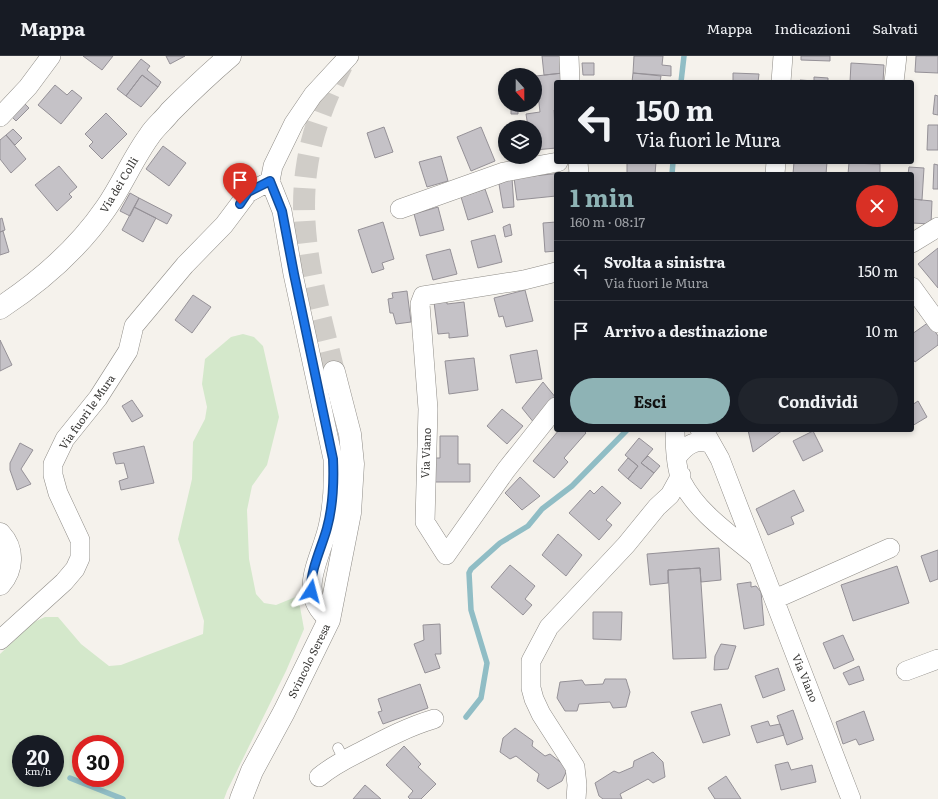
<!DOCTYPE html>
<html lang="it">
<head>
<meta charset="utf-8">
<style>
	:root { --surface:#171b24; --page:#20242c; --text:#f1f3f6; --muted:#9ea1a6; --line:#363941; --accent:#8eb3b5 }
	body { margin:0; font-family:Literata,serif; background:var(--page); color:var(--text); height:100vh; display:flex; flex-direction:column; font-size:15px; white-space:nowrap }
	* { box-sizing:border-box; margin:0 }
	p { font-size:13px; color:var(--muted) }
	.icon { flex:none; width:22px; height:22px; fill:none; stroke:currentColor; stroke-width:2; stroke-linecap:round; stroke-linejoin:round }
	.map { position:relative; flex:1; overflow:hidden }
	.panel { position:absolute; left:554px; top:116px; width:360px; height:260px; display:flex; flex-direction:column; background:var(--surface); border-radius:4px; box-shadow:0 2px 6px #0003 }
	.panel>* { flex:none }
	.guide { position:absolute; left:554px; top:24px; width:360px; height:84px; border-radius:4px; box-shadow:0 2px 6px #0003; background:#171b24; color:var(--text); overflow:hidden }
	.needle { width:26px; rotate:159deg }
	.controls { position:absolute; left:498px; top:12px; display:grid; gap:8px }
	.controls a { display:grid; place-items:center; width:44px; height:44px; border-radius:50%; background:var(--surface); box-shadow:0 2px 6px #0003; font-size:20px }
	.speed { position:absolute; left:12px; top:679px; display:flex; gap:8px; font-size:20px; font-weight:700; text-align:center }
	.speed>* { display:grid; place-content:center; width:52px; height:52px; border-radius:50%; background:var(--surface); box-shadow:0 2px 6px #0003; line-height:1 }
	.speed small { font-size:10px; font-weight:400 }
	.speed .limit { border:6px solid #d22; background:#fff; color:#111 }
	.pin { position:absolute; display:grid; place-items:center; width:34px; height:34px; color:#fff; margin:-41px -17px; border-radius:50% 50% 50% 0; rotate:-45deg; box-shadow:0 0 4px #0007 }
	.pin .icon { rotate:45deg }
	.me { position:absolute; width:44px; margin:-22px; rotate:9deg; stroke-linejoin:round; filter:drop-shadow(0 0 3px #0008) }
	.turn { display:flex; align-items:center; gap:14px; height:84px; padding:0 16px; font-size:18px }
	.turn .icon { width:52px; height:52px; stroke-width:2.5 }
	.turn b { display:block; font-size:28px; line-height:34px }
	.round { display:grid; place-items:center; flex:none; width:42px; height:42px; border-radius:21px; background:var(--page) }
	.overview { display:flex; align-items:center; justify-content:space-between; height:68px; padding:0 16px }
	h1 { font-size:24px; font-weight:700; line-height:30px; color:var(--accent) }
	.button { display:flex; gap:8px; margin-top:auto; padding:8px 16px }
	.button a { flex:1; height:46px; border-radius:24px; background:var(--accent); color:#111; font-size:16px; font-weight:700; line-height:46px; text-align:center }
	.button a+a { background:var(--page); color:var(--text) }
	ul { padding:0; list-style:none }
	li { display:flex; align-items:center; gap:12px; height:60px; padding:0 16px; border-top:1px solid var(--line) }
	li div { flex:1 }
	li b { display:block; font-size:15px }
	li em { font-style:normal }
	header { display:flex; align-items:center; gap:24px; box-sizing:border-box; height:56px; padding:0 20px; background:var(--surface); border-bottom:1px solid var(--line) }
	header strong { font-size:19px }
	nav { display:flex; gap:22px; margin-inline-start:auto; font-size:14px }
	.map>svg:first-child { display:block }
</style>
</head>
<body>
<header>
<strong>Mappa</strong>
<nav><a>Mappa</a><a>Indicazioni</a><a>Salvati</a></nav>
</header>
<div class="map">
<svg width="938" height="743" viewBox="0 0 938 743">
	<rect width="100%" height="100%" fill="#f5f2ec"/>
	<path fill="#d4e8cb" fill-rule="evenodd" d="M243,278L254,281L263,290L279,361L267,409L252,430L247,454L249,503L256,538L264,547L276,549L298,540L304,573L286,615L227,735L224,743H0V598L34,566L45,561H58L81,588L109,610L121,609L203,578L204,565L178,483L192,423L193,386L205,363L207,351L202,328L205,303L231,281ZM21,688H55V722H21ZM81,688H115V722H81Z"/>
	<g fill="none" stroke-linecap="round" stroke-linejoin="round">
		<path stroke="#90bdc5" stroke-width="5.5" d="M681,26L684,0
			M672,118L673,106
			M466,661L481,642L487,607L471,554L469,517L471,513L500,487L528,470L542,453L572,430L627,374
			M70,722L123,743"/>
	</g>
	<path fill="#c5c2c7" stroke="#959197" d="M83,0H113L102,14Z
		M166,0H185L170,8Z
		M542,0H562L563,17L544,19Z
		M634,0H663L662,9L671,10V20L633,17Z
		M801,0H830V5L801,4Z
		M916,0H938V17L915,16Z
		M141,3L150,10L147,14L161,26L158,31L142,19L126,40L117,33Z
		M582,7H594V19H583Z
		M851,7L884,9L883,26H850Z
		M563,17L564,26H556V54H554L556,92L535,94V71H528L526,58L540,56L536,20Z
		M633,17L661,20L660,26H632Z
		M733,17L759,18L758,26H733Z
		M142,19L158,31L141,51L126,40Z
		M814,21L828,22V26H799L800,24L814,25Z
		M55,29L67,39L72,34L82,42L61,68L38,49Z
		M935,39L938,40V59L933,58Z
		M23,46L29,52L16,65L10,59Z
		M518,50V58H511V51Z
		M106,57L127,78L102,103L89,90L93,86L85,78Z
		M928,69H938V94H927Z
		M384,71L393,96L375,102L367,77Z
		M481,71L495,105L471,115L457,81Z
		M13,73L22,82L15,89L6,79Z
		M6,79L26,103L11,117L0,103V84Z
		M163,90L186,107L169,130L146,113Z
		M441,100L448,125L427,131L419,106Z
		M627,106H656L655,118L627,117Z
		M794,106H827L826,118H793Z
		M849,107L880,108V118H848Z
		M934,108L938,109V133H933Z
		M59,110L77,131L69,138L72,141L57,155L35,129Z
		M909,111L924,112L922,144L912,143V118H908Z
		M571,116L572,118H556V140L517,144L514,122Z
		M512,122L514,151L503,152L499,128Z
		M485,133L493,156L468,164L461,141Z
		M130,137L139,142L130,160L120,155Z
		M139,142L172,159L167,168L134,151Z
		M912,143L932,145L931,168L912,167Z
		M134,151L156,162L143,186L122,174Z
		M438,151L444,174L420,180L414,158Z
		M2,162L5,174L0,176V163Z
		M383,166L394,203L382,207L384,213L372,217L358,174Z
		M556,166V195L545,196L543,167Z
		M510,168L512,179L505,181L503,171Z
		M3,175L9,196L0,199V176Z
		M495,179L502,206L478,212L471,185Z
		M938,192V232L918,208Z
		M450,193L457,218L433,224L426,199Z
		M525,234L533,265L506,271L503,260L499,261L494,242Z
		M407,235L411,266L396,268L393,257H390L388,243L393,242L392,237Z
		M193,239L211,251L192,277L175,264Z
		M447,244V248L464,246L468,280L449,282V277L438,278L434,246Z
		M929,266L938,280V289L915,306L912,302V278Z
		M0,284L12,309L0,315Z
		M537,294L542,323L516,327L510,299Z
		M474,302L478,334L449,338L445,305Z
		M543,326L556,342L535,368L522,352Z
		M132,344L143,360L132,366L122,350Z
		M918,345L927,361L912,370V349Z
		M502,353L523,370L507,388L487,370Z
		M559,374H583L586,377L564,402L568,406L554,422L533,405Z
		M748,374H783L753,396Z
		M813,375L823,395L803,405L793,385Z
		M440,380H458V408H470V426H435V402H440Z
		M639,382L653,393L641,407L654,417L641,433L628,423L638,410L625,399Z
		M20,387L33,394L21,413L31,428L17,434L10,414V407Z
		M144,390L154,427L121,434L119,425L128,422L124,407L116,408L113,397Z
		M648,400L660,410L654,417L641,407Z
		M628,402L638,410L628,423L618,414Z
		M520,421L540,440L522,454L505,437Z
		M602,430L621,447L606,464L612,469L599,484L569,457L590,434L594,438Z
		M794,434L804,455L791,461L794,468L768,479L756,453Z
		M558,478L582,499L566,520L542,499Z
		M719,492L721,524L701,526L700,512L668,514V527L650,529L647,498Z
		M938,494V523L930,526L921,500Z
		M510,509L535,530L525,543L532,549L523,559L491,531Z
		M897,510L909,547L853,565L841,529Z
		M700,512L706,602L673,603L668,514Z
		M751,526V531L756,530L761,536L764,569L744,573L737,528Z
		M593,556H622L621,584L593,583Z
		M440,568L441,598H435L440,612L425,617L414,588L424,584L423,569Z
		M843,579L854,604L834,613L823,587Z
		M721,588L736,590L728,613L714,614L715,600Z
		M859,610L864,624L849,629L843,617Z
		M778,612L785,634L763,642L755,620Z
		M605,623H626L630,636L626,651L613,652L610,646L579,648L577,655H565L557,642L560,626L582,624L585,629L603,628Z
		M420,628L428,652L383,668L378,656L382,655L378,643Z
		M721,648L730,679L703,687L691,656Z
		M793,654L803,683L787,689L777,660Z
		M864,655L874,684L859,689L856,683L843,688L836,666Z
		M768,665L770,670L780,668L784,679L757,687L751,670Z
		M515,672L533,685L532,690L545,700L550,698L568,712L562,725L548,733L537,725L539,718L516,700L510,703L500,696L503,682Z
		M404,690L421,708L418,711L436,728L421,743H410L408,741L413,735L386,709Z
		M653,696L663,706L665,721L653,727L648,723L620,738L622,743H603L599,740L595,727L614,715L619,717L633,711L634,705Z
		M788,706L791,714L812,709L816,726L781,734L775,709Z
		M726,720L741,743H715L708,732Z
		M365,729L381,743H353Z"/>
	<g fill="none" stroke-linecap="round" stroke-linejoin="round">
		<path stroke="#d0cdc8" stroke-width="22" stroke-dasharray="22 11" stroke-linecap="butt" d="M334,316C318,249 296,180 307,110C312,75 326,41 342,9"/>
		<g stroke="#8f8c87" stroke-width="11">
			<path id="service" d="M338,692L341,698L347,703"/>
		</g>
		<g stroke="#8f8c87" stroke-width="20">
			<path id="minor" d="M569,0L570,26
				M781,26L783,0
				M894,26L897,0
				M0,61L28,31L51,0
				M578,106L579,118
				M775,118L776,106
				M400,153L504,116L558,106
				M912,187L938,171
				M556,216L524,224L423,240L420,248L428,353L425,466L446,499L506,414L556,351
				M912,231L938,267
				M675,374C675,388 676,413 682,426C698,457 730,478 756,500
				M700,374L707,380L720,403L851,743
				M677,401C686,389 696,382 711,388
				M775,543L890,492
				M329,564C296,537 320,505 328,471C333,449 334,425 333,403L293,218L282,155L270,125L273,110L294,67L313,39L349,0
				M0,584L64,526L75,513L80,502V484L58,437L53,419V408L65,383L98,342L128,295L134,270L185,209L224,169L248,137L270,125
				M906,615L938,603
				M319,721C331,711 344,704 358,697C383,684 407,671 434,663
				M576,743L577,729L575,711L541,658L534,643L531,632V605L549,571L626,489L657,451L670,439L681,419"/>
		</g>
		<g stroke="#8f8c87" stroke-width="23">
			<path id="tertiary" d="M0,252C41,225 78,193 106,152C122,129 133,102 150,79C155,71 164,64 170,56C190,36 209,18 230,0
				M0,478C14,493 13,513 0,528"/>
		</g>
		<g stroke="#8f8c87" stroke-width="23">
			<path id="primary" d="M241,743L252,715L284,656L329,564L350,457L353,408L350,378L334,316"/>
		</g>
		<use href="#service" stroke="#fff" stroke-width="10"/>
		<use href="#minor" stroke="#fff" stroke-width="19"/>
		<use href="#tertiary" stroke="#fff" stroke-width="22"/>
		<use href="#primary" stroke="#fff" stroke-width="22"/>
	</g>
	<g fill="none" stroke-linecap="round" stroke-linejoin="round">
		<g stroke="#114b97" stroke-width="10">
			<path id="route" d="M240,148L248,136L270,125L282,155L294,218L333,403C334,425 333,450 327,472C322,491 310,514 311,535"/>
		</g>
		<use href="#route" stroke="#1a73e8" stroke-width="7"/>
	</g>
	<g text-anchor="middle" stroke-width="3" stroke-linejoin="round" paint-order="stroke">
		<g font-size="11" fill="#3a3937" stroke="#fff">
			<text transform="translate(119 129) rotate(-59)" y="4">Via dei Colli</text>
			<text transform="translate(87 356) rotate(-55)" y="4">Via fuori le Mura</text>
			<text transform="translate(426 397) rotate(-88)" y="4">Via Viano</text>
			<text transform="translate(309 605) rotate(-64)" y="4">Svincolo Seresa</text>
			<text transform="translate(805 622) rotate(68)" y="4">Via Viano</text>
		</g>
	</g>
</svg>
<div class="controls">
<a><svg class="needle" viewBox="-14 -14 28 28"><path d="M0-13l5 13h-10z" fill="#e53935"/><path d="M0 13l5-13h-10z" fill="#9ea1a6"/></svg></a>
<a><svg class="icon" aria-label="layers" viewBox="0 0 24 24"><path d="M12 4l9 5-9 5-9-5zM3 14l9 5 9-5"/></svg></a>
</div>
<div class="speed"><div>20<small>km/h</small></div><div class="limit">30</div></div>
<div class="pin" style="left:240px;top:148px;background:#d93025"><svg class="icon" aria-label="arrive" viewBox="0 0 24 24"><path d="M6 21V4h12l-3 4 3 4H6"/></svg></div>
<svg class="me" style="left:311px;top:535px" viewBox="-20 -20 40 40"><path d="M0-17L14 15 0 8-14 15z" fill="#1a73e8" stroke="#fff" stroke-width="4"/></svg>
<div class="guide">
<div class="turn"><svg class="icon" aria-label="left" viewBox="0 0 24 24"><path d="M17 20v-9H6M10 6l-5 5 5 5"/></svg><div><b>150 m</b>Via fuori le Mura</div></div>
</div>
<section class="panel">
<div class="overview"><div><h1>1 min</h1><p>160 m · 08:17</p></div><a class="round" style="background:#d93025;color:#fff"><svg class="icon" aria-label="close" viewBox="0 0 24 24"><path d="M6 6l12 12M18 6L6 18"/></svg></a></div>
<ul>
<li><svg class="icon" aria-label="left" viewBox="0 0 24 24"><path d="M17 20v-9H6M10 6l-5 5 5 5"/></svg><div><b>Svolta a sinistra</b><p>Via fuori le Mura</p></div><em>150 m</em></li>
<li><svg class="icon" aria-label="arrive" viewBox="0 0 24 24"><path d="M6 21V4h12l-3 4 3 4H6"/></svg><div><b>Arrivo a destinazione</b></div><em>10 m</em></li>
</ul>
<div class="button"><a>Esci</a><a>Condividi</a></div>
</section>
</div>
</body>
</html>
